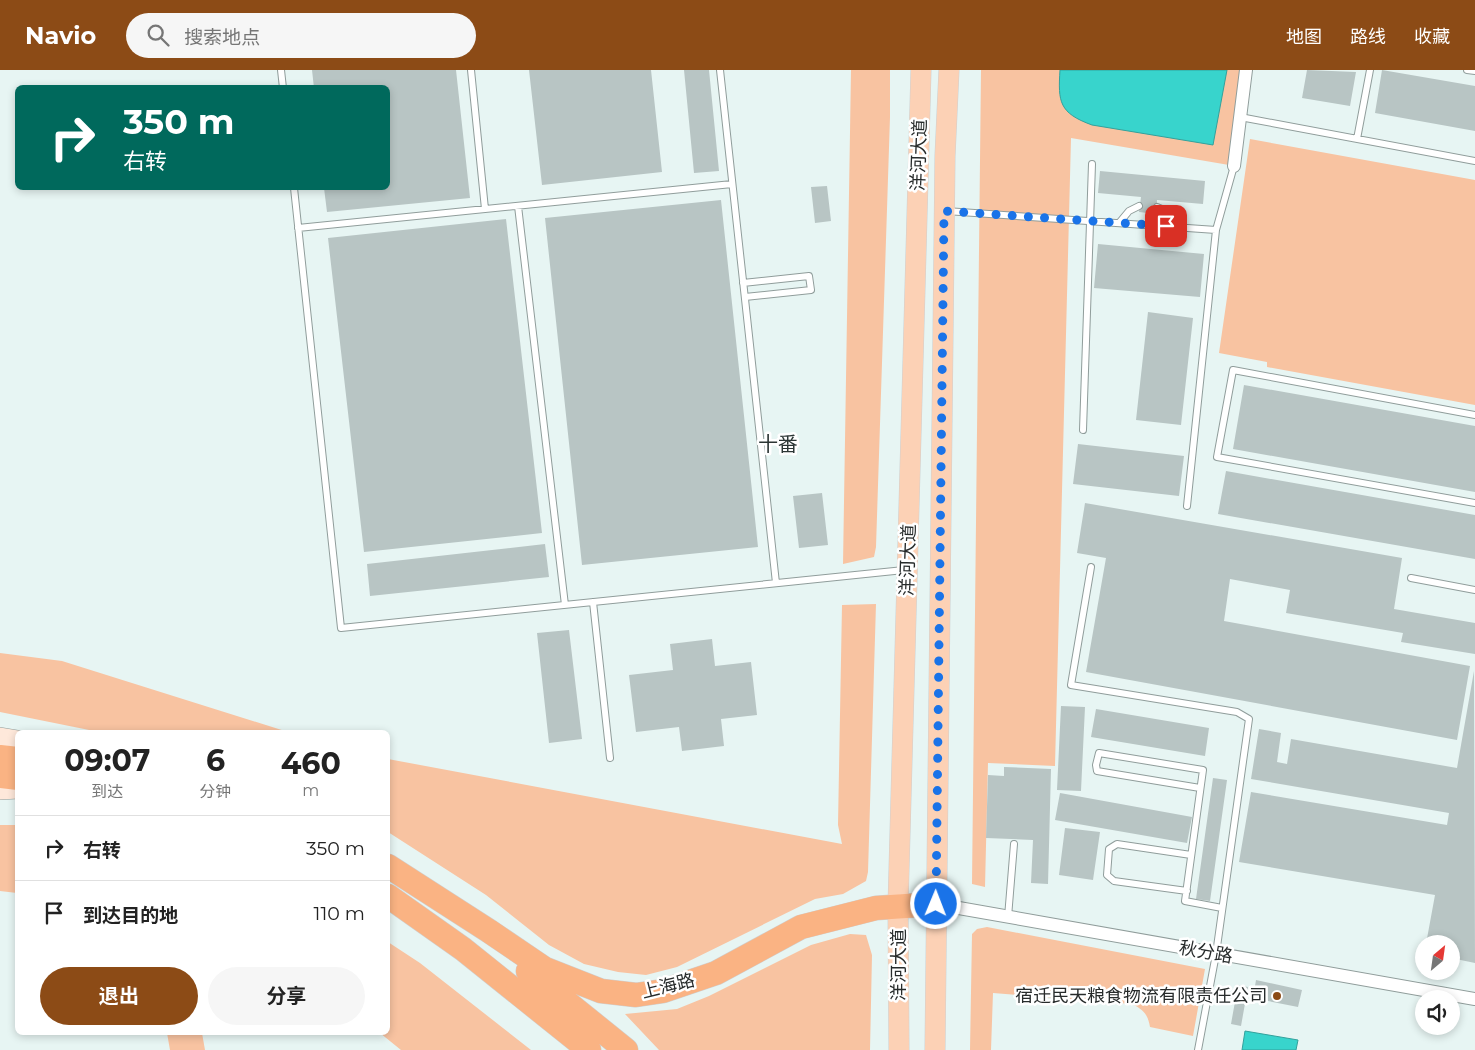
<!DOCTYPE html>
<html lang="zh">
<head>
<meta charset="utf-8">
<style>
	:root { --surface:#fff; --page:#f6f6f6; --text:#222; --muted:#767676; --line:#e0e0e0; --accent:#8c4b16 }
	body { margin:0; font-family:Montserrat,"Noto Sans SC",sans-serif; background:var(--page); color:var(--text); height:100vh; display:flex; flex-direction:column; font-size:19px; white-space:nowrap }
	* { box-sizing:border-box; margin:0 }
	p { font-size:16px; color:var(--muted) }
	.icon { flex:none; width:28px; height:28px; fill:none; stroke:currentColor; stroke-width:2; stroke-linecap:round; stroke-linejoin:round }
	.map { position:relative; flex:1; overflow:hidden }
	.details { position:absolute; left:15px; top:660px; width:375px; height:305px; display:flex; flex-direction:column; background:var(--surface); border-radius:8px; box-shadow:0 2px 8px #0003 }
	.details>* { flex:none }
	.guide { position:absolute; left:15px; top:15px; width:375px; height:105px; border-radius:8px; box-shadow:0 2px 8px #0003; background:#00695c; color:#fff; overflow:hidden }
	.needle { width:32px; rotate:29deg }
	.tools { position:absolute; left:1415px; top:865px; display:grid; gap:10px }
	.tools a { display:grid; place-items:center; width:45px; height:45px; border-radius:50%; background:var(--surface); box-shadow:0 2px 8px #0003; font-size:25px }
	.pin { position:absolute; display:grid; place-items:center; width:42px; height:42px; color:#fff; margin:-21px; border-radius:10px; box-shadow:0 2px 8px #0006 }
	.me { position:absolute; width:55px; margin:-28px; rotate:1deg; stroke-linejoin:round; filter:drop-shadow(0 0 4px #0008) }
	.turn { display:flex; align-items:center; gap:18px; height:105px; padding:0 25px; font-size:22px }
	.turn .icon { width:65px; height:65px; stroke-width:2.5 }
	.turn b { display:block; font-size:35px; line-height:42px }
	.eta { display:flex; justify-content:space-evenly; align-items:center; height:85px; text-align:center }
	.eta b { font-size:30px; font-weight:700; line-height:35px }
	.primary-button { display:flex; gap:10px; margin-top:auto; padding:10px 25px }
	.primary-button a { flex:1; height:58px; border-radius:30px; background:var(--accent); color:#fff; font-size:20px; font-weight:700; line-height:58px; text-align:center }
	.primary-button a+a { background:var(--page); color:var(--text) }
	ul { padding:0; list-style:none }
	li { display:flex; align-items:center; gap:15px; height:65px; padding:0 25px; border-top:1px solid var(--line) }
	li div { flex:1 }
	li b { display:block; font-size:19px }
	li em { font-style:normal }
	header { display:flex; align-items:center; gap:30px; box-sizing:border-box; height:70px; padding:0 25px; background:var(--accent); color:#fff }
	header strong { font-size:24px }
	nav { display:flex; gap:28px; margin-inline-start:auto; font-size:18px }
	.search { width:350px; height:45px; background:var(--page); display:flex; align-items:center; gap:12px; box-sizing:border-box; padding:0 18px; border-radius:28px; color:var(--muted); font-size:19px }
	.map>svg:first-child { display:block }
</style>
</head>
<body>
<header>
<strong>Navio</strong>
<div class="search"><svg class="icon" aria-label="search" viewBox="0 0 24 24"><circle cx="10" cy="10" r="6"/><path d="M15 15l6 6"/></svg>搜索地点</div>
<nav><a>地图</a><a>路线</a><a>收藏</a></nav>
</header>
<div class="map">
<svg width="1475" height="980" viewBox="0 0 1475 980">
	<rect width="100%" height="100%" fill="#e7f5f3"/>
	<path fill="#f8c3a1" d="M851,0H890V47L876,477L874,487L843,494Z
		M981,0H1240L1229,95L1071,68L1055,696L988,693L985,817L972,814Z
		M1250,69L1475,110V335L1267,297V292L1219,283Z
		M876,534L868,802L866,811L843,824L815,829L677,897L646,905L618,902L584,894L549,875L486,825L388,762V689L842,774L838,755L842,535Z
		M0,583L62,591L288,662H99L0,642Z
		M0,755H17V823L0,821Z
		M987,857L1205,899L1193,966L1150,957C1148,945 1144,940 1132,934L993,923L991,980H970L972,864L977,859Z
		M850,864L866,865L872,885L870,980H659L625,944L677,939L709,926L811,875Z
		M388,872L420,893L531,980H401L380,963L388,962Z
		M167,963H202L205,980H170Z"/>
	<path fill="#38d4cc" stroke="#33a19c" d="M1060,0H1227L1213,75L1092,55C1059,43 1058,32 1060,0Z
		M1245,961L1298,970L1296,980H1242Z"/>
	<path fill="#b8c5c4" d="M312,0H456L470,128L327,142L324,118H388V18H314Z
		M529,0H651L662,102L542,115Z
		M684,0H709L719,101L694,103Z
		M1307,0L1356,2L1350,36L1302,28Z
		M1382,0L1475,16V61L1375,43Z
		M1100,101L1205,111L1203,134L1157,130L1156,144L1139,142L1141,127L1098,123Z
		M827,116L831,151L815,153L811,117Z
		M721,130L758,477L582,495L545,148Z
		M506,149L542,463L364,482L328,168Z
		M1098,174L1204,184L1200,227L1094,218Z
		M1148,242L1193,248L1181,355L1136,350Z
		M1244,315L1475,356V422L1233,379Z
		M1078,374L1184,386L1179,426L1073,414Z
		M1226,401L1475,445V489L1218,444Z
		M822,423L828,475L799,478L793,426Z
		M1085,433L1402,488L1394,539L1475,553V584L1401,572L1403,563L1286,543L1290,520L1230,509L1224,551L1470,596L1457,670L1086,602L1106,488L1077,483Z
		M545,474L549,507L370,526L367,494Z
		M569,560L582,669L549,673L537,563Z
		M712,569L715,596L751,592L757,645L721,649L724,676L682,681L679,657L636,662L629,605L673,600L670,574Z
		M1474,601L1475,893L1451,888V874H1426L1435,825L1239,792L1251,722L1447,755L1449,743L1251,709L1259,659L1281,663L1277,692L1287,694L1291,669L1457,698Z
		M1061,636L1085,637L1081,721L1057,720Z
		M1096,639L1209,658L1205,686L1091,667Z
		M1004,697L1051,699L1048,814L1031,813L1033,770L986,768L988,705L1004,706Z
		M1213,708L1227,710L1210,831L1196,829Z
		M1060,723L1192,747L1187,773L1055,750Z
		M1065,758L1100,762L1093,810L1059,805Z
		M1256,910L1302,920L1298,937L1253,928Z
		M1238,915L1248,917L1241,956L1231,954Z"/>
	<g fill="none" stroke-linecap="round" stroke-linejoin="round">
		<g stroke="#909d9b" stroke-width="8">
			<path id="lane" d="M281,0L283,18
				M471,0L485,139
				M720,0L776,513
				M1467,0L1475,1
				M1240,47L1475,91
				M1357,69L1370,0
				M294,118L341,558L904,500
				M518,136L565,535
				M1157,137L1171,143L1181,158
				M946,141L1216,160
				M1119,153L1129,141L1139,136
				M298,158L732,114
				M743,213L809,206L811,220L745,227
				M1475,345L1233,300L1217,387L1475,433
				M1083,360L1092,94
				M1187,436L1216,160L1234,96
				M1091,497L1071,615L1237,642L1249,649L1216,884L1198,980
				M1411,508L1475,520
				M593,532L610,688
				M1200,718L1097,701L1096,695L1099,683L1203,700C1197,744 1191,788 1185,831L1222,838
				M1187,821L1114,811L1107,805L1109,779L1117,774L1191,785
				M1008,847L1014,774"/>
		</g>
		<g stroke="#909d9b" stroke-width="14">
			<path id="street" d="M1234,96L1246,0
				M936,834L1475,929"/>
		</g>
		<g stroke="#909d9b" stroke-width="20">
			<path id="secondary" d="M0,667L18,670
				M0,720L18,719"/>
		</g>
		<g stroke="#cfd0d0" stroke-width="21">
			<path id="primary" d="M899,980L898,836L921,0
				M935,980L945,86L949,0"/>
		</g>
		<g stroke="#cfd0d0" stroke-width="25">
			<path id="highway" d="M0,687L18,689
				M0,706L18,708
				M388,796L489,861L545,899L601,921L636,925L663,921L716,903L801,857L876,838L936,834
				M388,826L463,879L589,980
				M528,901L626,980"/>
		</g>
		<use href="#lane" stroke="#fff" stroke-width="6"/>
		<use href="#street" stroke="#fff" stroke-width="12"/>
		<use href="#secondary" stroke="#fee8da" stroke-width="19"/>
		<use href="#primary" stroke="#fcd1b5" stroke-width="20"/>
		<use href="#highway" stroke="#fab383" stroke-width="24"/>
	</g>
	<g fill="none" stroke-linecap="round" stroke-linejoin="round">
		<path stroke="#1a73e8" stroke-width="9" stroke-dasharray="0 16.2" d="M936,834L944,141L1166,156"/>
	</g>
	<circle fill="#8c4b16" stroke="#fff" stroke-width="2" cx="1277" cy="926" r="5"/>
	<g text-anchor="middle" stroke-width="5" stroke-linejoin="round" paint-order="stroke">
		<g font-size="18" fill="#272b2b" stroke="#fff">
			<text transform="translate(919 85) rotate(-88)" y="6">洋河大道</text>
			<text transform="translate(908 490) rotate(-88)" y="6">洋河大道</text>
			<text transform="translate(1206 882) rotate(10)" y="6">秋分路</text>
			<text transform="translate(899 895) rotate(-90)" y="6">洋河大道</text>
			<text transform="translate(668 916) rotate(-14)" y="6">上海路</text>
		</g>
		<g font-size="18" fill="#272b2b" stroke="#fff" text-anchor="end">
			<text x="1267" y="932">宿迁民天粮食物流有限责任公司</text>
		</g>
		<g font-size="20" fill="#2c3635" stroke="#fff">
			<text x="778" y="381">十番</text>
		</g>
	</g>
</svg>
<div class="tools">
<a><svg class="needle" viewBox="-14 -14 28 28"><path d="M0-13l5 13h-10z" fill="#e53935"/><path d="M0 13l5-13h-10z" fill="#767676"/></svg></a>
<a><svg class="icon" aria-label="sound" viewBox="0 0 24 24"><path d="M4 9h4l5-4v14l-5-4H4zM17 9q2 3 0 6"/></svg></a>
</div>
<div class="pin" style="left:1166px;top:156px;background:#d93025"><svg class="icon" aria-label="arrive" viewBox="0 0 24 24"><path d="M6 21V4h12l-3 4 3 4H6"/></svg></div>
<svg class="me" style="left:936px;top:834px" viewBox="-20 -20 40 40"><circle r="17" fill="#1a73e8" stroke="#fff" stroke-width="3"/><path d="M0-11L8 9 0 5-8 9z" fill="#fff"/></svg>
<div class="guide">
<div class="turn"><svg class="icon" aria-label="right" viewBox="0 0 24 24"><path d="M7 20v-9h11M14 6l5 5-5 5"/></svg><div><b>350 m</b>右转</div></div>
</div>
<section class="details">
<div class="eta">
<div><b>09:07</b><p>到达</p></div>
<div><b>6</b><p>分钟</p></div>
<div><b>460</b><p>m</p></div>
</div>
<ul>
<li><svg class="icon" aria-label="right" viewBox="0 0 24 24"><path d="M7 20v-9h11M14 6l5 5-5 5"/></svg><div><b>右转</b></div><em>350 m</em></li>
<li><svg class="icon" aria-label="arrive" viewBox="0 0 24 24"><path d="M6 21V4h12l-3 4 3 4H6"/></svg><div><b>到达目的地</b></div><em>110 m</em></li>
</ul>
<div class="primary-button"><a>退出</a><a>分享</a></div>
</section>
</div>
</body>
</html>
